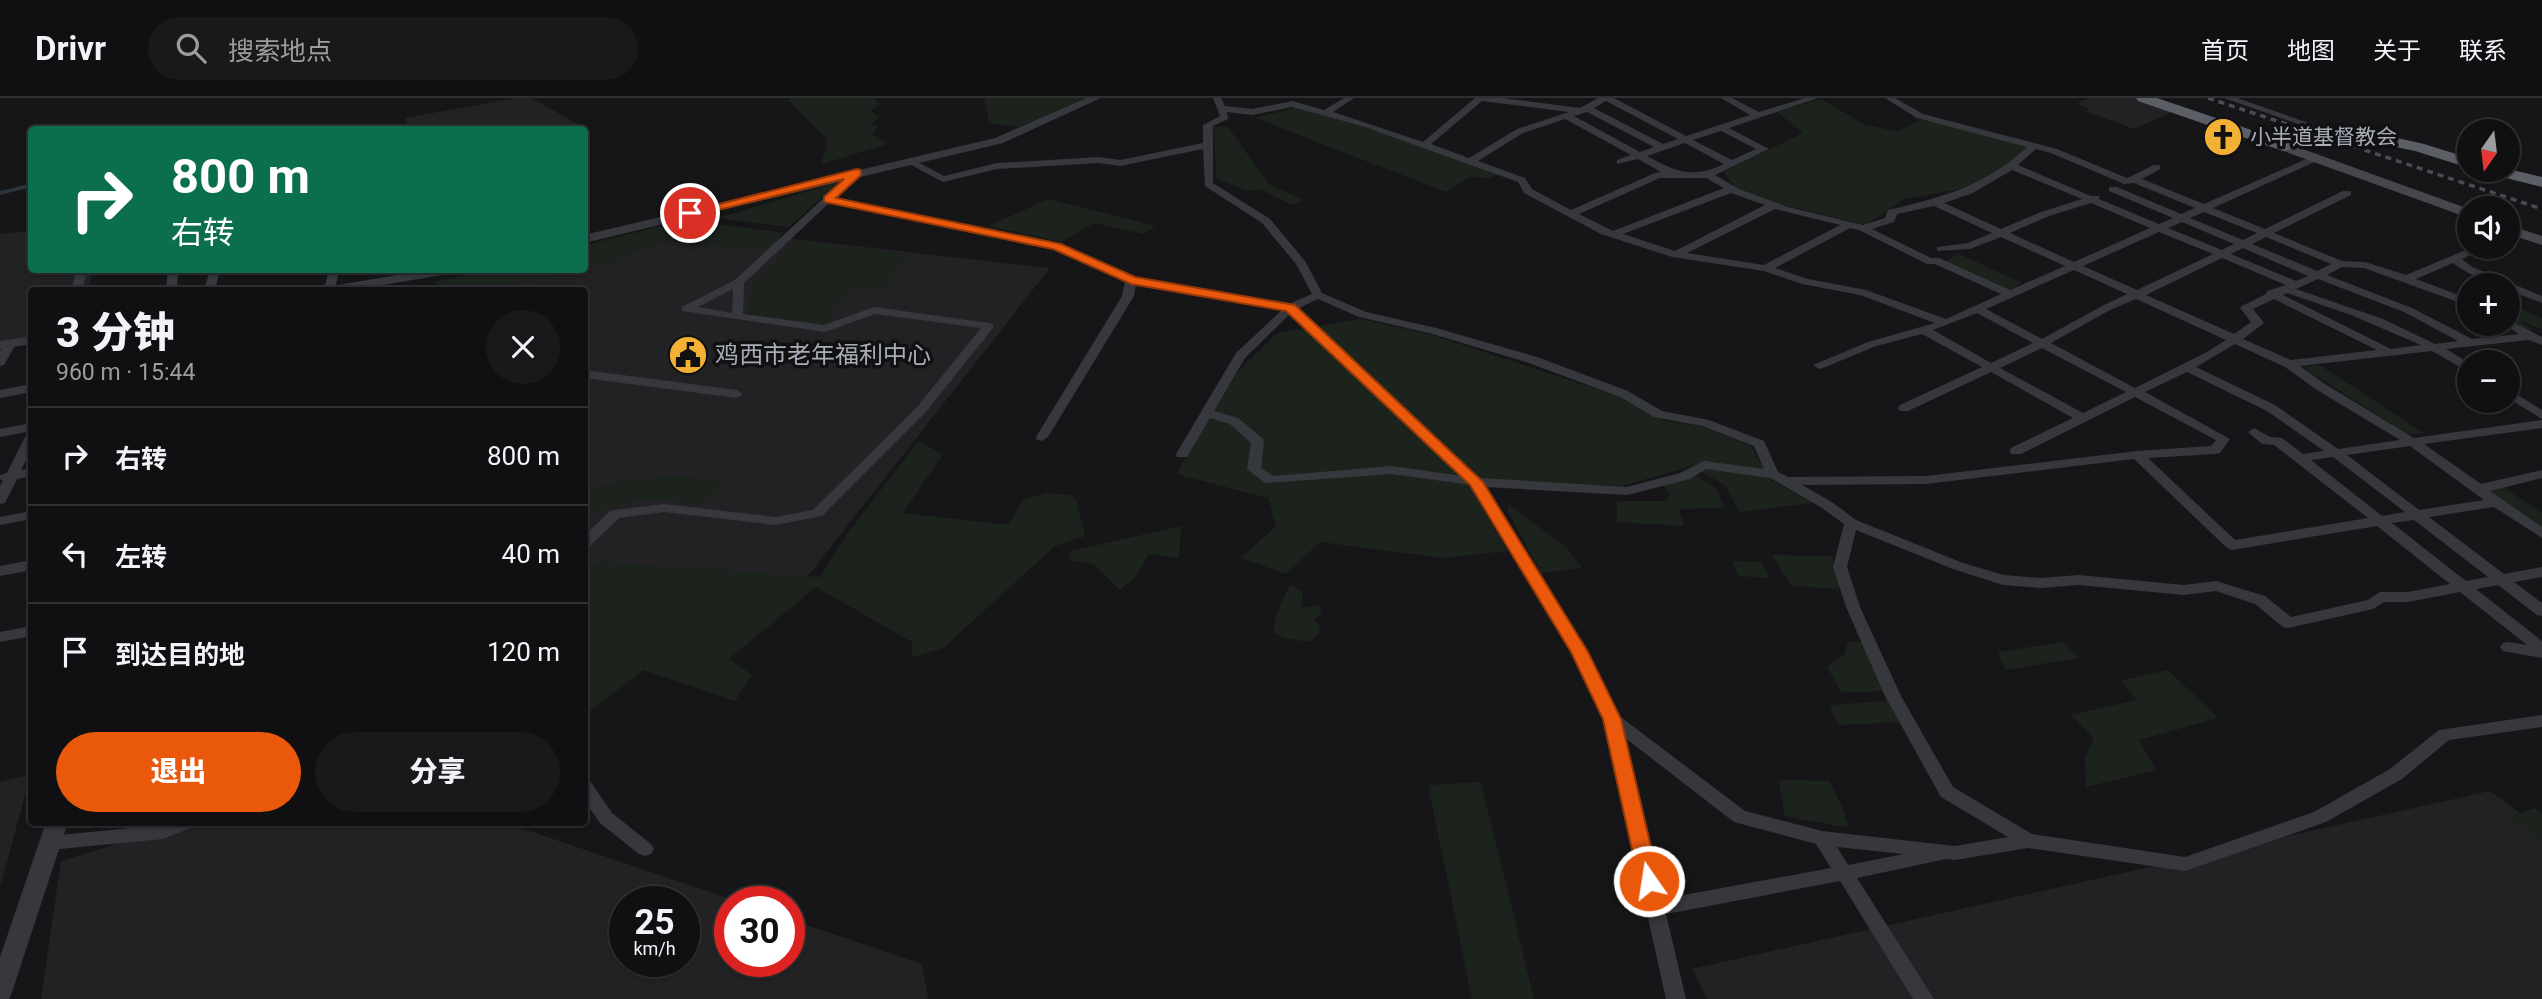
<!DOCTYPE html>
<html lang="zh">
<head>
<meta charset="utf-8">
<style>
	:root { --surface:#101012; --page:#19191b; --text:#f1f3f6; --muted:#9c9d9f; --line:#303032; --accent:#ea580c }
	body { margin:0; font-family:Roboto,"Noto Sans SC",sans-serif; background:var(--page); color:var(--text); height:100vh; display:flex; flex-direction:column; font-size:26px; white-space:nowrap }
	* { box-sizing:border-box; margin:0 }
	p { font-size:23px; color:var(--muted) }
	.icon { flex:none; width:38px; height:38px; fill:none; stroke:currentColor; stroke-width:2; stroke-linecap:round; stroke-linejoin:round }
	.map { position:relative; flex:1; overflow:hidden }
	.panel { position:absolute; left:28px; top:189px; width:560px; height:539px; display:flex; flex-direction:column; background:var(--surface); border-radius:7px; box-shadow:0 2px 5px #0004,0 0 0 2px var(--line) }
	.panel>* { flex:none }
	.banner { position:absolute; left:28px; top:28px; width:560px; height:147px; border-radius:7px; box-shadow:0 2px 5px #0004,0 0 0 2px var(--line); background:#0b6e4f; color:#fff; overflow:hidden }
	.needle { width:46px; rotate:194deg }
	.fabs { position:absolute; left:2457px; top:21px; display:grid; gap:14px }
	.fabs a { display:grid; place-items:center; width:63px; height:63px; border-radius:50%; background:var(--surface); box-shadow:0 2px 5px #0004,0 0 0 2px var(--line); font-size:35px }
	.speed { position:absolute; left:609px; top:788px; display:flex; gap:14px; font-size:35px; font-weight:700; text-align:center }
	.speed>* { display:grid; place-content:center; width:91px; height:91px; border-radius:50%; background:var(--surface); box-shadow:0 2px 5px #0004,0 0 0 2px var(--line); line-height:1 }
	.speed small { font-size:18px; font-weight:400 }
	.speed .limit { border:10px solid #d22; background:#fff; color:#111 }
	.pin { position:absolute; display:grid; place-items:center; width:60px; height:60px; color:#fff; margin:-30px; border:4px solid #fff; border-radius:50%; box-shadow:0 2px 7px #0007 }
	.me { position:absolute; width:77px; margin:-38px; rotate:347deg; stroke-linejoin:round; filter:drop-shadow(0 0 5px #0008) }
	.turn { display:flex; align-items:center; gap:24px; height:147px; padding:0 28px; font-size:32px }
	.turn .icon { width:91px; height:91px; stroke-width:2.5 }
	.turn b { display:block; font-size:49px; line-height:60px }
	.round { display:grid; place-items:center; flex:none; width:74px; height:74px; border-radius:37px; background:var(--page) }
	.head { display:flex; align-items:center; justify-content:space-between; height:119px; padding:0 28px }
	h1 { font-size:42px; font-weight:800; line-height:52px }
	.action { display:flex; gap:14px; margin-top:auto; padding:14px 28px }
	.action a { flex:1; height:80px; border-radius:42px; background:var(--accent); color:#fff; font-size:28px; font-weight:800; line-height:80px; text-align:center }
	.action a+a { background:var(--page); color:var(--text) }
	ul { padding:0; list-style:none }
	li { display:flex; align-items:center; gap:21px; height:98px; padding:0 28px; border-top:2px solid var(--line) }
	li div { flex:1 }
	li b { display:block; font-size:26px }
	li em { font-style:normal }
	header { display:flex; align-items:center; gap:42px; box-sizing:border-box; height:98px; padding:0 35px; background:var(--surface); border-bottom:2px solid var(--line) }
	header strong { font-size:33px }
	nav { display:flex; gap:38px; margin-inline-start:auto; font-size:24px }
	.search { width:490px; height:63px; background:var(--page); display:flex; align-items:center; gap:18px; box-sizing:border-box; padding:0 24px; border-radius:38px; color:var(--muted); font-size:26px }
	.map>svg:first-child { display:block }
</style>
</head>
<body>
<header>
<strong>Drivr</strong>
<div class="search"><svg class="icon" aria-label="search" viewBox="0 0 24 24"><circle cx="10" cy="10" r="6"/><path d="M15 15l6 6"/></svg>搜索地点</div>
<nav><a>首页</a><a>地图</a><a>关于</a><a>联系</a></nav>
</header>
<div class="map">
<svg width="2542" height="901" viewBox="0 0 2542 901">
	<rect width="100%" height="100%" fill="#161618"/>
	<path fill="#222225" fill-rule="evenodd" d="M516,0H532L581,28L579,32L410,31L405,20Z
		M2089,0H2139L2174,13L2134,31L2085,13L2090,11L2076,6Z
		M686,129L1050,170L800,488L585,471L584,192H455L516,172H584L585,154Z
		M31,133L32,172H93L88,192H32L31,238L0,244V136Z
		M31,676L0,789V684Z
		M2490,693L2542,731V901H1707L1692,871Z
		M188,724L506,725L737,803H730V863H789V821L922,866L928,901H41L61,763ZM625,803H684V863H625Z"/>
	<path fill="#1c231d" d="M792,0H873L880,6L871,13L880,19L871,26L878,28L872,36L888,46L821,66L827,48L826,40L788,2Z
		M984,0H1085L1019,29L989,25Z
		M1821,1L1864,26L1898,34L1921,21L2029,47L1997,77L1955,92L1904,101L1866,127L1784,107L1736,90L1723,74L1803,35L1777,14Z
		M1294,10L1359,27L1499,76L1491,80L1470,79L1446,94L1255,20Z
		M1214,29H1228L1269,86L1303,102L1293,107L1259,91L1248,93L1219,82L1216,78Z
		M839,84L789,129L718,120Z
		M1049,101L1155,128L1144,136L1094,125L1062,144L988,128Z
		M686,122L784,135L769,148L752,153L690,144L659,145L627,156L611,165L585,170V147Z
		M798,142L910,157L881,192L852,191L822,227L746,217L752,188Z
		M1959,156L2022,185L2009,192L1945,163Z
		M485,172H579L488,192H438L435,184Z
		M2508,205L2542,220V231L2521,223L2534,233L2525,232L2508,222Z
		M1361,221L1429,236L1615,297L1663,322L1700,328L1751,348L1771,382L1813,405L1739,414L1726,388L1692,368L1622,388L1469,387L1507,453L1443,460L1320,444L1286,476L1241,460L1276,428L1268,400L1176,376L1236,276L1277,235Z
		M2320,267L2423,335L2407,336L2303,269Z
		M918,343L943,356L903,415L1008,427L1023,402L1047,395L1071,397L1077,404L1085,438L1055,448L943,550L912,559V544L816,489L729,561L752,577L735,603L643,572L585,617V470L604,464L820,479L845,439Z
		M678,377L725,384L705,405L638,401L585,417V389Z
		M1695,377L1716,390L1724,410L1679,411L1684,428L1617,424V403H1667L1670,395L1663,388Z
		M2503,389L2542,415V432L2492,396L2490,391Z
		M1508,406L1566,449L1582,470L1541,475L1508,414Z
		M1181,428L1179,460L1149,456L1136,478L1120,492L1094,467L1069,462L1071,453Z
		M1772,457L1832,458L1839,491L1791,488Z
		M1732,463L1761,464L1770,480L1738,478Z
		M1290,487L1303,494L1301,510L1320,507L1321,515L1314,523L1320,527L1319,537L1308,544L1285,540L1273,534L1276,517Z
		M1848,544H1862L1884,593L1842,595L1827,569L1844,557Z
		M2063,544L2079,560L2005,572L1998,554Z
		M2168,572L2218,620L2139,642L2156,672L2086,689L2085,659L2094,640L2071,617L2137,602L2120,583Z
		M1889,603L1902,624L1839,627L1829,607Z
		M1779,682L1829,683L1841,706L1849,730L1785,718Z
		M1481,684L1534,901H1472L1428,687Z
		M2535,710L2542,716V744L2509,718Z"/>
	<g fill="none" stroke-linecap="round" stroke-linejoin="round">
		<path stroke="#2c353c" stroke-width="3.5" d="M0,95L32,87"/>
		<path fill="#37383d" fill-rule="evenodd" d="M1213,0H1221L1225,8L1252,11L1292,3L1324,12L1344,0H1354L1333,14L1423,44L1475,0H1502L1580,10L1598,0H1614L1686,38L1750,17L1721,0H1732L1759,14L1805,0H1818L1729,30L1769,51L1715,77L1739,91L1788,109L1863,127L1885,120L1888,112C1941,100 1987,87 2027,49L1917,20L1885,0H1895L1923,16L2057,51L2127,80L2154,67H2160V71L2142,81L2204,106L2313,58H2319V62L2213,110L2265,131L2343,93H2351V97L2274,135L2342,163L2365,164L2406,177L2473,149H2486L2462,161L2472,169L2542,198V205L2508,192V187C2489,187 2468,176 2453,165L2416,181L2469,201V208L2364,170L2342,169L2327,177L2412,210L2472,241L2519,236L2504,227L2503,226H2508V222L2542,239V247L2529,242L2446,251L2469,265V274L2432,253L2300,268L2325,286L2414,340L2542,322V330L2424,346L2481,386L2542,372V380L2490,393L2542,429V440L2494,409L2429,419L2504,476L2542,469V479L2514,484L2542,505V518L2537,517L2498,487L2476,491L2542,543V560L2503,553L2500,549L2503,545L2508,544L2527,547L2460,494L2408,504H2384L2373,511L2288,530L2283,529L2255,506L2216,493L2184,497L2079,487L2041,490L2003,487L1953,471L1856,432L1847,469L1860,509L1901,598L1953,689L2032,736L2185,759L2314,714L2390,671L2439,632L2542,617V629L2449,642L2402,681L2326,724L2185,773L2028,750L1955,762L1946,761L1857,780L1934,901H1913L1840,783L1666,816L1686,901H1666L1604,621L1572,555L1471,387L1392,376L1265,385L1247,371L1251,345L1230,326L1210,320L1187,359H1177L1176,356L1236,255L1282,212L1136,186L1134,198L1048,339L1042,343L1037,342L1036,339L1122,198L1125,183L1054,151L829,105L744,185L743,216L824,227L874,209L989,225L993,226V230L925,315L822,418L776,427L664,414L619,420L589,449L584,450V438L610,413L615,412L664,406L776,419L813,412L917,309L981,230L875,216L825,234L682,213V209L735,182L854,72L862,74L835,100L1061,146L1134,179L1289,206L1312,196L1296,166L1262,125L1205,88L1203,51L1120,68L1099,65L997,71L943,84L904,63L912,61L944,78L997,65L1099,59L1120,62L1203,45V27L1220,18ZM1482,3L1569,14L1517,31L1469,60L1431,46ZM1606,3L1678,41L1663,46L1594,10ZM1292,9L1362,28L1518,84L1524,95L1601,136L1672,159L1764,173L1802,186L1860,197L1935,225L1868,244L1813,267L1819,271L1823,270L1876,248L1922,236L1982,269L1900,307L1898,310L1900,313H1908L1991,274L2073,320L2011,350L2010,353L2011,356H2021L2135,299L2216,342L2211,348L2137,353L1926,378L1788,379L1778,374L1764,343L1709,322L1662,313L1628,293L1537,259L1436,230L1366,214L1322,195L1305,163L1270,121L1213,85V28L1228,21L1227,14L1252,17ZM1587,14L1654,49L1640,54L1574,18ZM1565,21L1631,57L1617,62V66L1638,61L1661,74L1655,75L1571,112L1532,91L1525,80L1478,63L1523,35ZM1721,33L1756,51L1732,62L1693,42ZM1685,45L1724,66C1692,81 1676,74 1647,58ZM2036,51L2051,55L2124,86L2134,85L2195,110L2181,116L2117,89H2109V93L2173,120L2159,126L2099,101V98H2091L2018,67ZM2012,72L2082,101L2041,114L2001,131L1944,105L1973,95ZM1660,80H1706L1724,90L1613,133L1579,116ZM1731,95L1765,107L1675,153L1623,136ZM2091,105L2150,130L2074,164L2010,135L2049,118ZM1934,108L1992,135L1968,145L1937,149V153L1970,151L2001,139L2065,168L2010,192L1939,160H1931L1872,131L1894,124L1897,116ZM1775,111L1840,127L1764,167L1687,155ZM2204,114L2257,135L2243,142L2190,120ZM2182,124L2234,146L2222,152L2168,130ZM1850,130L1859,132L1927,166H1935L2001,196L1946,221L1866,192L1808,181L1775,170ZM2159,134L2213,156L2137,192L2083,168ZM2266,139L2331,166L2317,173L2252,146ZM2243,150L2308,178L2296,183L2231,156ZM2222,160L2286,187L2267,193L2266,196L2242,208L2240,210L2251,224L2234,236L2146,197ZM2074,172L2127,196L2102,208L2042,241L1986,211ZM2318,181L2404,214L2458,243L2435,246L2383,221L2296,191ZM733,191L732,215L698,209ZM2287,195L2351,217L2421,247L2391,251L2283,197ZM1318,201L1359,219L1429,235L1529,265L1620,299L1654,319L1702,328L1754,348L1764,371L1704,363L1680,375L1627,389L1480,380L1297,211ZM2136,201L2226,242L2207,254L2135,290L2051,245L2110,212ZM2274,201L2377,252L2291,262L2243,241L2264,225L2253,211ZM1977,215L2033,245L1991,265L1933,232ZM1290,216L1462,378L1392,368L1273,378L1261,370L1264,344L1263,341L1238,320L1214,313L1245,260ZM2235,246L2285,269L2317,292L2400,342L2338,351L2275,307L2196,269ZM2042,250L2126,294L2083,315L2000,270ZM2187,274L2267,313L2324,353L2303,356L2282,340L2270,339L2254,330L2248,334L2262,346L2274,347L2368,420L2235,442L2148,360L2215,356L2220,355L2230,341L2145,294ZM2410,348L2484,402L2419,412L2347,357ZM2333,359L2405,414L2382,418L2311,362ZM2134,361L2227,450L2232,452L2377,428L2450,486L2408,494H2380L2368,502L2291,519L2265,498L2216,483L2184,487L2079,477L2041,480L2004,477L1963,465L1856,422L1832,404L1802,387L1926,386ZM1706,371L1770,380L1822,410L1844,426L1833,469L1846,509L1885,598L1941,699L2008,739L1955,748L1822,733L1745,713L1618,617L1587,554L1485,389L1627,397L1690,381ZM2414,422L2488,479L2466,483L2392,425ZM1624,639L1734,724L1816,746L1831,770L1662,801ZM1837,749L1904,756L1848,767Z
			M2224,0H2237L2337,35L2329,37Z
			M77,172H87L82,192H71Z
			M168,172H178L177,192H166Z
			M210,172H220L215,192H204Z
			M329,172H339L335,192H324Z
			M10,242L16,246L4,267L0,268V253L6,244Z
			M584,272L737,292L743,296L737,300L584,280Z
			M32,286V294L0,300V292Z
			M2508,291L2542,312V321L2508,300Z
			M32,325V333L0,339V331Z
			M32,333V351L21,372L32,370V378L17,381L5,405L0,406V388L3,383L0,381V377L7,375L26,337Z
			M32,413V421L0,427V419Z
			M32,462V472L0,478V468Z
			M32,528V538L0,544V534Z
			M584,682L590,683L612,715L651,746L654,751L651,756L645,758L639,756L600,725L584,702Z
			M168,724H195L193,729L163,741L50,752L44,750L41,745L44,740L50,738L161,727Z"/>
		<path fill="#37383d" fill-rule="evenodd" d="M1086,0H1101L1003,45L584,145V137L995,40Z
			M427,172H455L448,176L353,192H325L332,188Z
			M32,238V246L0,251V243Z
			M46,724H68L12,894L9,901H0V859Z"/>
		<path fill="#45474d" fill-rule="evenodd" d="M2283,44L2469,111V120L2278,51V45Z
			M2508,127L2542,138V147L2508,136Z"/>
		<path fill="#5b5e65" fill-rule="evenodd" d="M2136,0H2157L2284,43L2332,30L2366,33L2424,46L2469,60V70L2415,53L2366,43L2332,40L2283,53L2138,3Z
			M2508,71L2542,79V89L2486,75L2484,72Z"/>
		<path stroke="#4a4c52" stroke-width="3.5" stroke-dasharray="6 5" stroke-linecap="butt" d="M2208,0L2542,111"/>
	</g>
	<path fill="#ea580c" stroke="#983908" stroke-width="2" d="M857,71L861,72V77L836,100L1061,146L1135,179L1295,207L1483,384L1588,554L1621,621L1659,783L1656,789L1649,791L1642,789L1639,783L1603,621L1571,554L1470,387L1286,213L1131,186L1053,151L824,104V99L844,81L690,119L684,115Z"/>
	<defs>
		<g id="church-disc" transform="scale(2.0125)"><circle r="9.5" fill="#f2b134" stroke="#111113"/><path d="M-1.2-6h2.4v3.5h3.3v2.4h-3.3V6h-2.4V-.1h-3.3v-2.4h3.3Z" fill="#111"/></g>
		<g id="civic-disc" transform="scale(2.0125)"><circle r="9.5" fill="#f2b134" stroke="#111113"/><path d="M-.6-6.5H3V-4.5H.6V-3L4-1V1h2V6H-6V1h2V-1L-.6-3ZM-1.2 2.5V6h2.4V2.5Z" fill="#111"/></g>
	</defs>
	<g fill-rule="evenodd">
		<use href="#church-disc" x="2223" y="39"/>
		<use href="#civic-disc" x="688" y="257"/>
	</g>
	<g text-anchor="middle" stroke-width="7" stroke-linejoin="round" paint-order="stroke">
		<g font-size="21" fill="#a8adb8" stroke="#111113" text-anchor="start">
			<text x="2250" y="46">小半道基督教会</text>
		</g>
		<g font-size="24" fill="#a8adb8" stroke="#111113" text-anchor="start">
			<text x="715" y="265">鸡西市老年福利中心</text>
		</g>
	</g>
</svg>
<div class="fabs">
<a><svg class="needle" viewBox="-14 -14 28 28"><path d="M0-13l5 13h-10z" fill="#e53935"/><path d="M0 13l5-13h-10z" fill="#9c9d9f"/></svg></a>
<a><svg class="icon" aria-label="sound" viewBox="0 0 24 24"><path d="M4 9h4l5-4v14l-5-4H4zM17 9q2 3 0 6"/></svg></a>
<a>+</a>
<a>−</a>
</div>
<div class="speed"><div>25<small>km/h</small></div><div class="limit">30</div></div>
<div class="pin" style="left:690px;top:115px;background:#d93025"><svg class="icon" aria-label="arrive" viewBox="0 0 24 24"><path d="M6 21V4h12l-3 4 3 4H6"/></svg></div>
<svg class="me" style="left:1649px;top:783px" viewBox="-20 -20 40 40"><circle r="17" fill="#ea580c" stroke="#fff" stroke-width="3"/><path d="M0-11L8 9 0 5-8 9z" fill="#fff"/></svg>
<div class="banner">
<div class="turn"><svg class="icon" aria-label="right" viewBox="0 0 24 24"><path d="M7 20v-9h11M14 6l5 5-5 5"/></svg><div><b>800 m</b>右转</div></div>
</div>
<section class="panel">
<div class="head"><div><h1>3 分钟</h1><p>960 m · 15:44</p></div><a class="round"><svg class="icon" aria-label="close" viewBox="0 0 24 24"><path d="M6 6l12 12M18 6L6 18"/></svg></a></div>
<ul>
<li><svg class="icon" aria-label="right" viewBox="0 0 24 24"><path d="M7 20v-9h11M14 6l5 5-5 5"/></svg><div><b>右转</b></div><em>800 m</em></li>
<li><svg class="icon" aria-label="left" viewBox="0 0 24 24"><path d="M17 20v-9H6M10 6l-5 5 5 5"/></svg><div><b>左转</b></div><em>40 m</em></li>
<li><svg class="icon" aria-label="arrive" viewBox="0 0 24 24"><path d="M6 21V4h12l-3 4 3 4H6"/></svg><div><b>到达目的地</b></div><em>120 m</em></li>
</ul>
<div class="action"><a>退出</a><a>分享</a></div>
</section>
</div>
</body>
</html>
